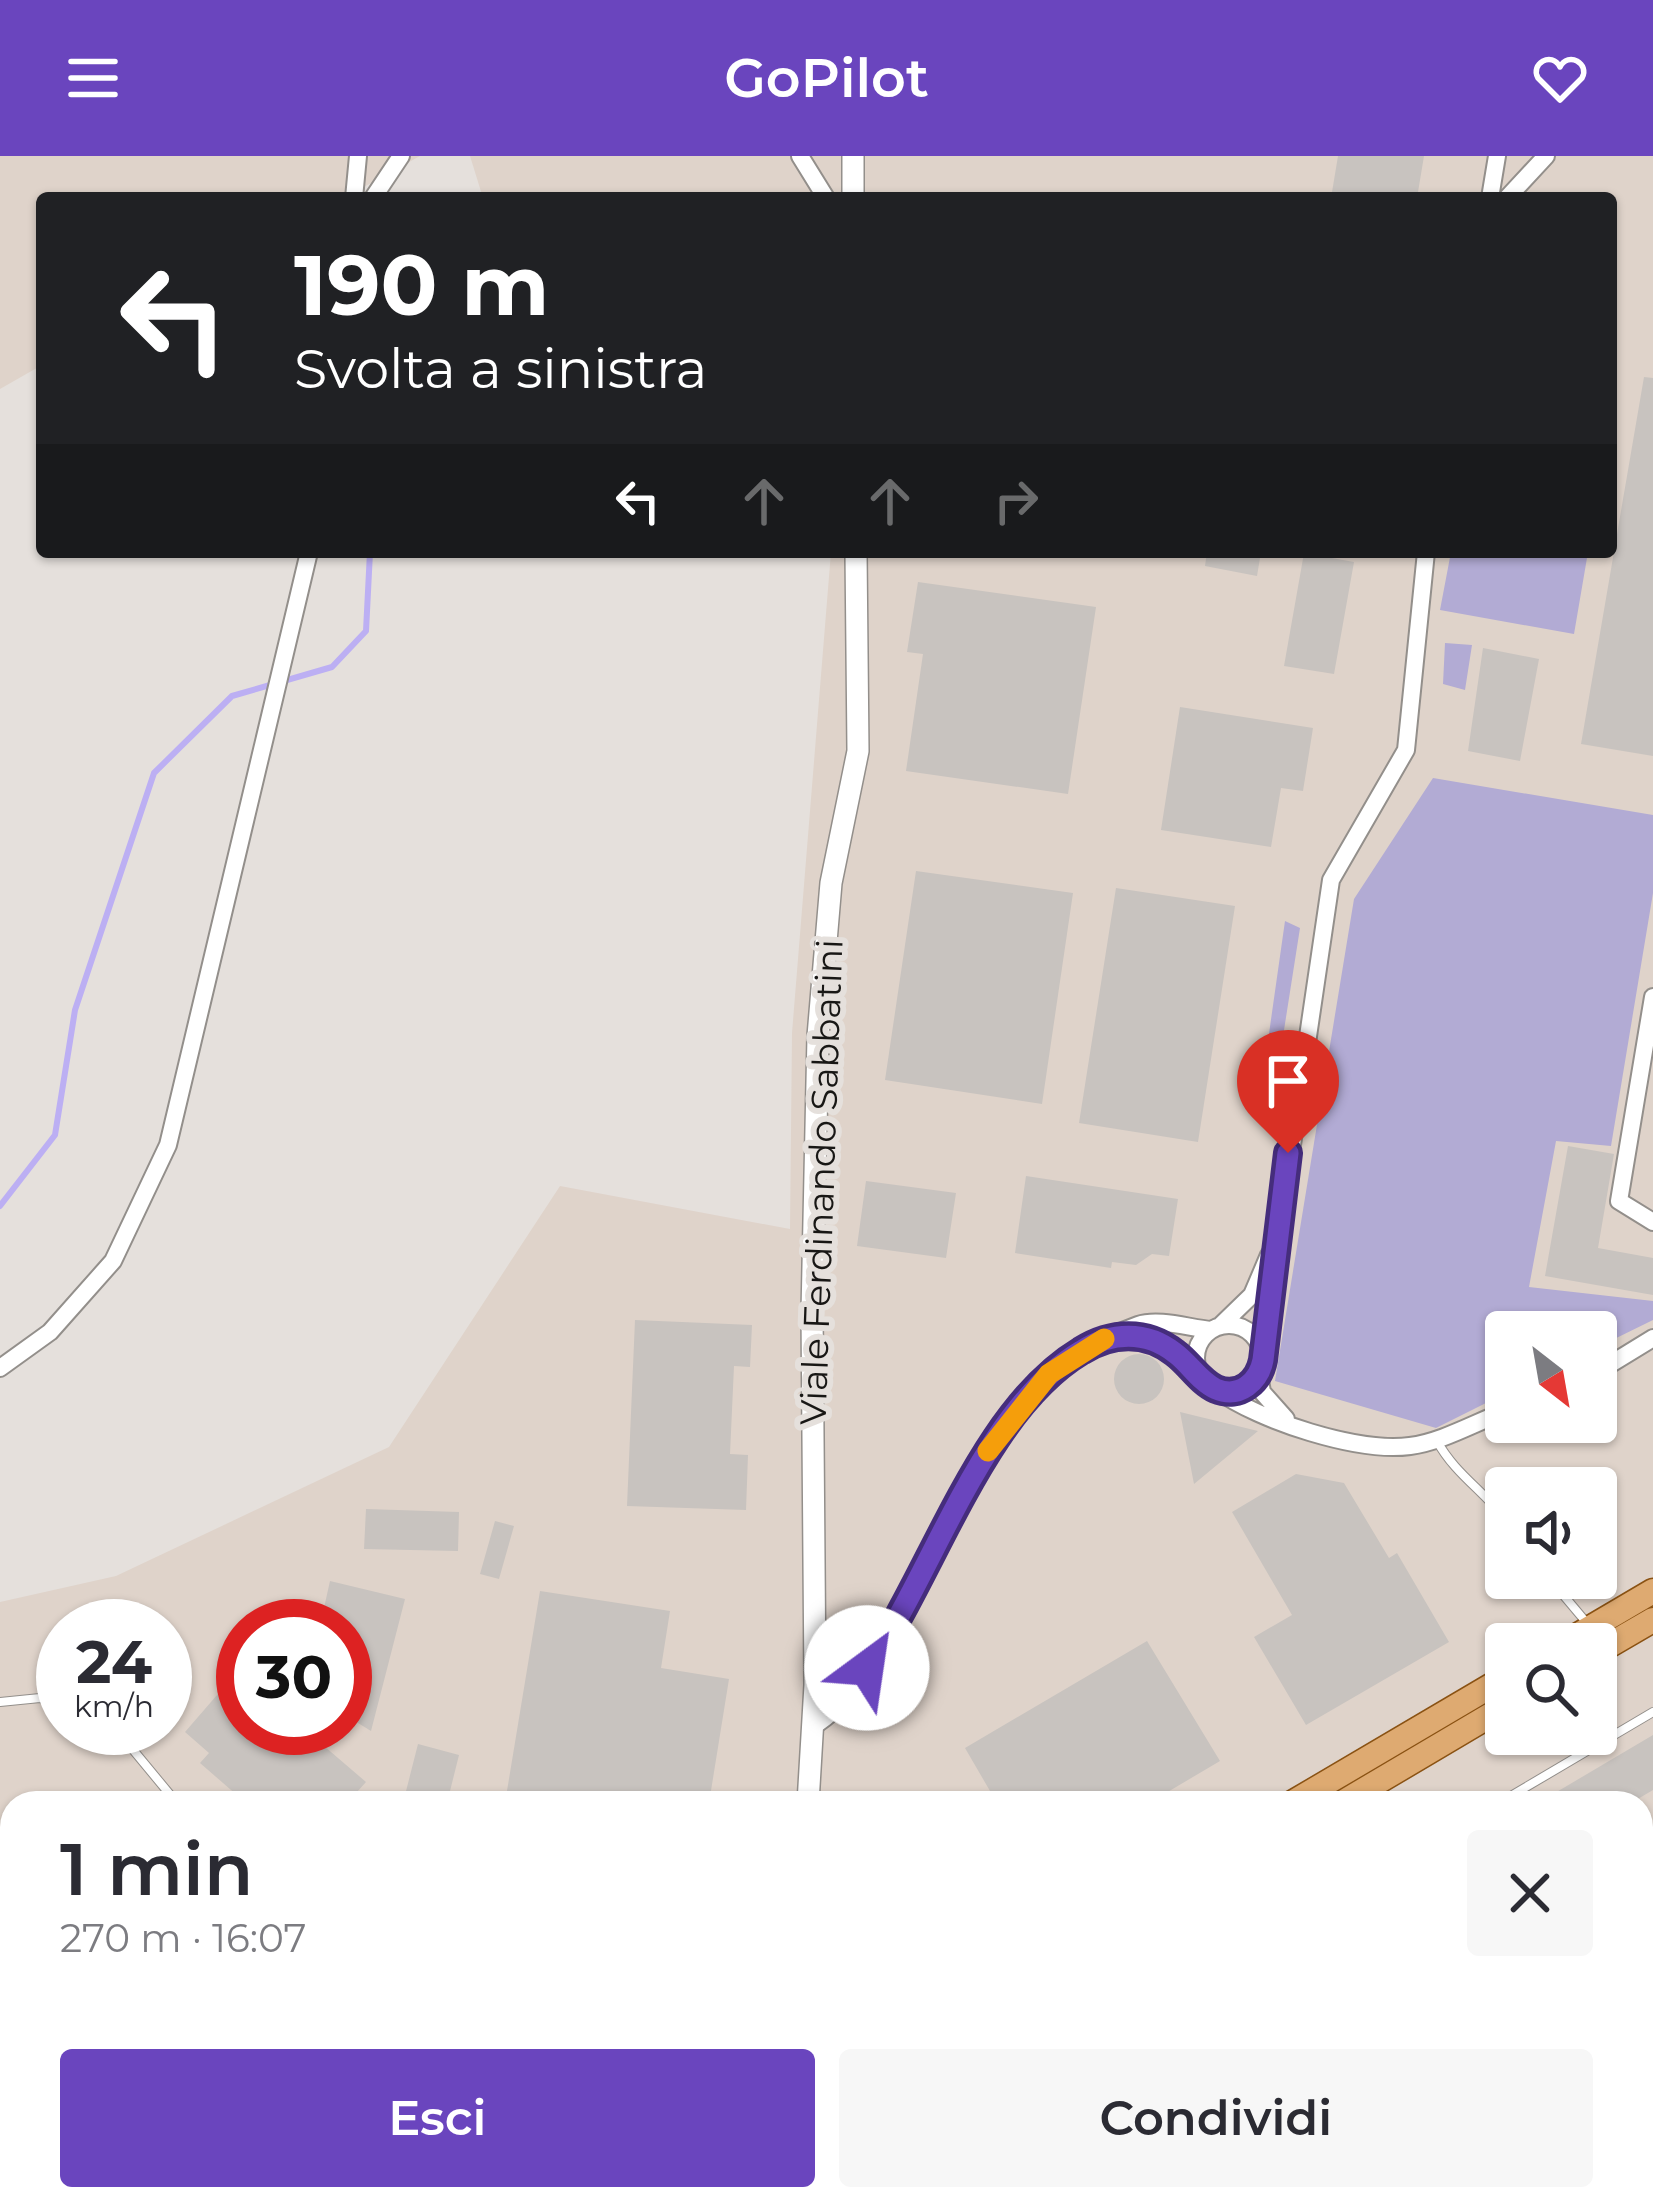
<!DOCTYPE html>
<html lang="it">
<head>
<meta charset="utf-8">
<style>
	:root { --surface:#fff; --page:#f7f7f7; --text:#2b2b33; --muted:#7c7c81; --accent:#6a45be }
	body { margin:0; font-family:Montserrat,sans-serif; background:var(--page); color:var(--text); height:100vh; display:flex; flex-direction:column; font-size:45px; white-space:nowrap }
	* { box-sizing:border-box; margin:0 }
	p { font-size:39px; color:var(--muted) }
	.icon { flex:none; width:66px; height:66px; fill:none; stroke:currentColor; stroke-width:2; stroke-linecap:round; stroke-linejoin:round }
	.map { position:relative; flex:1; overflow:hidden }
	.panel { position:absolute; left:0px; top:1635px; width:1653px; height:420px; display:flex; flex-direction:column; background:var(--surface); border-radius:36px 36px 0 0; box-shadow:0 3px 9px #0004 }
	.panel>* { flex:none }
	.guide { position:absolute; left:36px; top:36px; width:1581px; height:366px; border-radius:12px; box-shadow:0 3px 9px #0004; background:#202124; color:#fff; overflow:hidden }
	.needle { width:78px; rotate:149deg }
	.buttons { position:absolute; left:1485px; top:1155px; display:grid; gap:24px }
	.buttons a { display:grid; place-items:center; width:132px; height:132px; border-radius:12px; background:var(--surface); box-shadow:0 3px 9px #0004; font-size:60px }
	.speed { position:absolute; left:36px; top:1443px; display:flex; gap:24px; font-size:60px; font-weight:700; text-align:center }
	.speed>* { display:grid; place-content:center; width:156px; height:156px; border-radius:50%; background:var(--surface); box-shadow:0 3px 9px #0004; line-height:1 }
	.speed small { font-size:30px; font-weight:400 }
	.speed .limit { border:18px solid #d22; background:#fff; color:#111 }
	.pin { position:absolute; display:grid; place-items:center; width:102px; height:102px; color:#fff; margin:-123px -51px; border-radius:50% 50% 50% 0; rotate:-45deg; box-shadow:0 0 12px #0007 }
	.pin .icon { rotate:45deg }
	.me { position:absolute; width:132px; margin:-66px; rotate:31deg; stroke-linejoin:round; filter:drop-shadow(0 0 9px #0008) }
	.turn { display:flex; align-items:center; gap:42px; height:252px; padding:0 60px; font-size:54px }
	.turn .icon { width:156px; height:156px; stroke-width:2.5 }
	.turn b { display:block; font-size:84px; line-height:102px }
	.lanes { display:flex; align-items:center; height:114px; padding:0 60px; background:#0003; justify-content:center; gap:60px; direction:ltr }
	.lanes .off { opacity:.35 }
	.round { display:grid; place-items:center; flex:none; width:126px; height:126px; border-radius:12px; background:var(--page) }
	.summary { display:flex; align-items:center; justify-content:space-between; height:204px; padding:0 60px }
	h1 { font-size:72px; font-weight:600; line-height:90px }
	.primary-button { display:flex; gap:24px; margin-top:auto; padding:24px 60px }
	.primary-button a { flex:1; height:138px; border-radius:12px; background:var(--accent); color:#fff; font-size:48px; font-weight:600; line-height:138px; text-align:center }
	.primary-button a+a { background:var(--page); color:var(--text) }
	header { display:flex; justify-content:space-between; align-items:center; height:156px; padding:0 60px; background:var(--accent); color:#fff; font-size:54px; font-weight:600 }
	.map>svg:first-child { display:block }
</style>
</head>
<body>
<header><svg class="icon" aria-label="menu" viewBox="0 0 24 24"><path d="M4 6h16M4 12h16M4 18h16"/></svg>GoPilot<svg class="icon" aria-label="heart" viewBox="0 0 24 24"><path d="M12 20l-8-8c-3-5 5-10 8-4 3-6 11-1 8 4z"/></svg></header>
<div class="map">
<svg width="1653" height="2055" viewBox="0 0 1653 2055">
	<rect width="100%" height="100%" fill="#e5e0dc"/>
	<path fill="#dfd3ca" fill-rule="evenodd" d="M0,0H420L344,42H42V209L0,233Z
		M470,0H1653V2055H0V1446L116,1420L389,1291L560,1030L790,1073L792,877L831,396H1611V42H483ZM1506,1176H1596V1266H1506ZM1506,1332H1596V1422H1506ZM63,1470H165V1572H63ZM243,1470H345V1572H243ZM1506,1488H1596V1578H1506ZM12,1647H1641V2043H12Z"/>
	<path fill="#b2abd4" d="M1451,396H1588L1574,478L1440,454Z
		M1445,487L1472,489L1465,534L1443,528Z
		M1433,622L1653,659V737L1611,990L1556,985L1529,1131L1653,1145V1164L1596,1192V1176H1506V1237L1436,1272L1275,1225L1354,743Z
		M1285,765L1300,772L1271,957L1257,962Z"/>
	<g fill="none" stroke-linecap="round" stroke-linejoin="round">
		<path stroke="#bcaff3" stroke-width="6" d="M0,1050L55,979L75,854L154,617L232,540L332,511L366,475L370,396"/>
	</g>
	<path fill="#c8c3bf" d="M1338,0H1424L1417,42H1331Z
		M1644,221L1653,222V600L1581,588Z
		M1207,396H1261L1257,420L1205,410Z
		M1304,397L1354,406L1334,518L1284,510Z
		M918,426L1096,451L1068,638L906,615L923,498L907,496Z
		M1483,492L1539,503L1520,605L1468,595Z
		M1180,551L1313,572L1303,635L1281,632L1271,691L1161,674Z
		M916,715L1073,737L1042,948L885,924Z
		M1116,732L1235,750L1198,986L1079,967Z
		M1568,990L1614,998L1598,1092L1653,1102V1139L1545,1120Z
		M1026,1020L1178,1043L1169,1100L1152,1098L1136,1109L1112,1106L1111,1112L1015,1097Z
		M866,1025L956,1037L946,1102L857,1090Z
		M635,1164L752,1169L750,1211L734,1210L730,1298L748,1299L746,1354L627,1350Z
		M1114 1223a25 25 0 1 1 50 0a25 25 0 1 1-50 0Z
		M1180,1256L1258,1275L1194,1328Z
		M1296,1318L1344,1327L1389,1402L1397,1397L1449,1486L1306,1569L1254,1481L1292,1459L1232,1356Z
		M366,1353L459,1356L458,1395L364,1393Z
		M495,1365L514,1370L499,1423L480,1418Z
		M330,1425L405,1443L371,1575L345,1559V1470H320Z
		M540,1435L670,1455L661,1512L729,1523L709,1647H505Z
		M1147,1485L1220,1605L1149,1647H997L965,1592Z
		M243,1509V1572H303L366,1626L347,1647H246L200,1607L209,1597L185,1576Z
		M1653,1579V1634L1631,1647H1538Z
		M418,1588L459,1599L447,1647H403Z"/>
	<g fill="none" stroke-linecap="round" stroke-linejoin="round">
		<g stroke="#938f8b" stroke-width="10">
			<path id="lane" d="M1437,1285C1455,1318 1484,1335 1506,1364
				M1549,1422L1586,1466
				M0,1546L40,1542L63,1547
				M115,1572L177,1647
				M1499,1647L1653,1556
				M1508,2043L1515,2055
				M199,2055L204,2043"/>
		</g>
		<g stroke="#938f8b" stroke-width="20">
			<path id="street" d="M800,0L826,42
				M354,42L358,0
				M373,42L401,0
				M1490,42L1497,0
				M1507,42L1546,0
				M1653,841L1619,1045L1653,1066
				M1196 1202a33 33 0 1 1 66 0a33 33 0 1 1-66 0Z
				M1220,1170L1252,1139L1269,1099
				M1122,1178L1159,1187L1199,1219
				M1262,1193L1331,724L1406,594L1426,396
				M0,1212L50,1176L113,1105L168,989L309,396
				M1596,1217L1653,1182
				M1259,1218L1262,1236L1286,1263
				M1217,1234C1259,1265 1359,1297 1410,1290C1442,1286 1476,1266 1506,1255
				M812,1571C853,1546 879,1498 901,1457C960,1346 1012,1213 1138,1169C1159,1162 1189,1172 1211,1174"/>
		</g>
		<g stroke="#938f8b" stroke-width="24">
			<path id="secondary" d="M853,0V42
				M808,1647L815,1529L812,1156L818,880L831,727L858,595L856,396
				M1034,2043L1041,2055
				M707,2055L711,2043
				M962,2055L970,2043"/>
		</g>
		<g stroke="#8a5213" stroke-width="27">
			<path id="primary" d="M1563,1488L1653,1435
				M1596,1497L1653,1464
				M1292,1647L1506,1521
				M1342,1647L1506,1550
				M742,2055L750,2043
				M775,2055L784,2043"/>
		</g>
		<use href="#lane" stroke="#fff" stroke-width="8"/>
		<use href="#street" stroke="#fff" stroke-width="16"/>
		<use href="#secondary" stroke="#fff" stroke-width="21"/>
		<use href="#primary" stroke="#deaa71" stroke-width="24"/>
	</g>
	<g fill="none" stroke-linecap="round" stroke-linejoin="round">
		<g stroke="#452d7c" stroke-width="30">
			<path id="route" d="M867,1512C933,1418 981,1255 1081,1195C1111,1176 1146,1174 1175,1197C1189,1207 1200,1226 1216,1233C1240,1243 1259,1225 1263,1204L1288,997"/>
		</g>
		<use href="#route" stroke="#6a45be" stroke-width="21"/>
		<path stroke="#f59e0b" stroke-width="21" d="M988,1295L1049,1218L1104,1183"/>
	</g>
	<g text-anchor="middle" stroke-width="12" stroke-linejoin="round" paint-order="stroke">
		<g font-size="36" fill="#181715" stroke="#e5e0dc">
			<text transform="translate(821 1026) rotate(-88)" y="13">Viale Ferdinando Sabbatini</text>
		</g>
	</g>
</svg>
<div class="buttons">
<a><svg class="needle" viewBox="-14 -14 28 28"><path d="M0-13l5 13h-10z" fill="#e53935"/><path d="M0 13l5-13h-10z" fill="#7c7c81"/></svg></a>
<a><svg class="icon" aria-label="sound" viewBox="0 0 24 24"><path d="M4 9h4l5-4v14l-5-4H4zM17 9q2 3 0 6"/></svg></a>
<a><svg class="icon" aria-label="search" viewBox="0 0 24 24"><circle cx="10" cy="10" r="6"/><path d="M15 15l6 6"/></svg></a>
</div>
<div class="speed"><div>24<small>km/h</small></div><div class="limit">30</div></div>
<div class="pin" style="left:1288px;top:997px;background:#d93025"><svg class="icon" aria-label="arrive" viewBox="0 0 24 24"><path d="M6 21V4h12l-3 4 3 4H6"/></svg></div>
<svg class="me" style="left:867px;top:1512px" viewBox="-20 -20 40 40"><circle r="19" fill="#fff"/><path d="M0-13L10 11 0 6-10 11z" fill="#6a45be"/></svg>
<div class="guide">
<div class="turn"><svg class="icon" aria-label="left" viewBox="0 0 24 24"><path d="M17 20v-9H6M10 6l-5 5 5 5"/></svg><div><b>190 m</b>Svolta a sinistra</div></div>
<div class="lanes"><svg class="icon" aria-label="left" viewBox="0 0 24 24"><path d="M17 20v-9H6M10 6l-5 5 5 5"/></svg><svg class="icon off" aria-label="ahead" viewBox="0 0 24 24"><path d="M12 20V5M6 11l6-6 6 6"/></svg><svg class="icon off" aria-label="ahead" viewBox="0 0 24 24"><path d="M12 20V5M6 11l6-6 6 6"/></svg><svg class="icon off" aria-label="right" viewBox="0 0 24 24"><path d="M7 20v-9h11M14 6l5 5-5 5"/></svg></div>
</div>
<section class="panel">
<div class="summary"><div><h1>1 min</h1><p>270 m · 16:07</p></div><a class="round"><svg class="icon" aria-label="close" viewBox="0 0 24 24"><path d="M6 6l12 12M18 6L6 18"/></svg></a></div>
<div class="primary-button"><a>Esci</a><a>Condividi</a></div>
</section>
</div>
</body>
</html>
